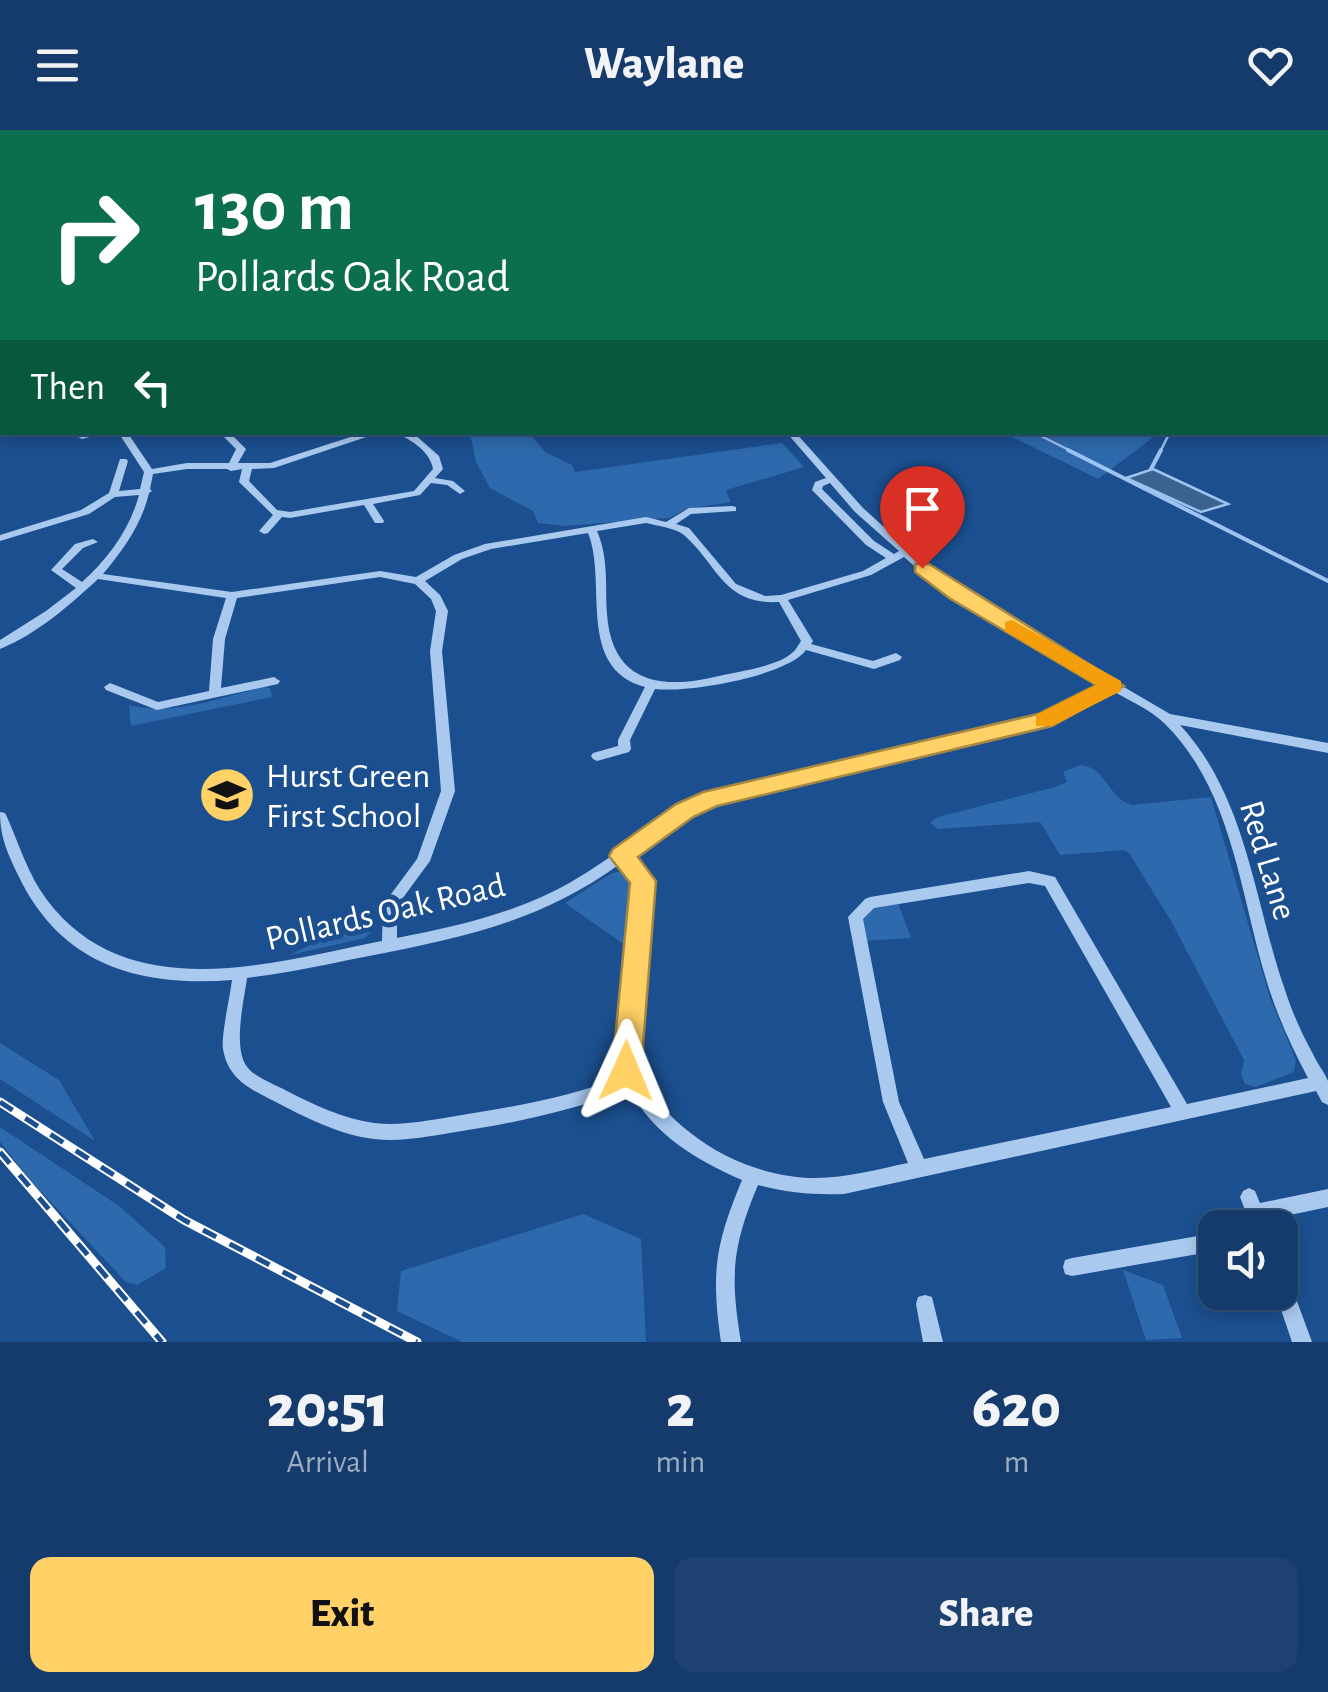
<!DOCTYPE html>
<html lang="en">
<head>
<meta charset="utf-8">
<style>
	:root { --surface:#143b6b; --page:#1d4271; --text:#f1f3f6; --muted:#9dadc1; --line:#33557e; --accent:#ffd166 }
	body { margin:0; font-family:"Alegreya Sans",sans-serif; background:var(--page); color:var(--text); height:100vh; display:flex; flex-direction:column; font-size:38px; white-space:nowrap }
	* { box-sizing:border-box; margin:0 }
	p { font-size:32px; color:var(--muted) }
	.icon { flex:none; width:55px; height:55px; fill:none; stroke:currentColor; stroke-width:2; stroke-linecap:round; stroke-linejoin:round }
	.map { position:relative; height:1212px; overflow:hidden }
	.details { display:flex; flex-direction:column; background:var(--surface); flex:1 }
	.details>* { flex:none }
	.top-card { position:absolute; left:0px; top:0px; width:1330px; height:305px; box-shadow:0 5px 15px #0003,0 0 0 2px var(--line); background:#0b6e4f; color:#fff; overflow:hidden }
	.controls { position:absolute; left:1198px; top:1080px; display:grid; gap:20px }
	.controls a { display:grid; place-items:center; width:100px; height:100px; border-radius:20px; background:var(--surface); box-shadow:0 5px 15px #0003,0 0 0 2px var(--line); font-size:50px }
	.pin { position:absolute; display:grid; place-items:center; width:85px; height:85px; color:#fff; margin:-102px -42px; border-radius:50% 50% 50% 0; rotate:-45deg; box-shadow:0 0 10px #0007 }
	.pin .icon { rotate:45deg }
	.me { position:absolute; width:110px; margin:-55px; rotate:1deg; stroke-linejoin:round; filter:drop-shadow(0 0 8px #0008) }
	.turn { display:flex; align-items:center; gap:35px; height:210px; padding:0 30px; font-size:45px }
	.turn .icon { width:130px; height:130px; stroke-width:2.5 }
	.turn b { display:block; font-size:70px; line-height:85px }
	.then { display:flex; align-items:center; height:95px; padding:0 30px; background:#0003; gap:20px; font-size:38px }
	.eta { display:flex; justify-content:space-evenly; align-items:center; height:170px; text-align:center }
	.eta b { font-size:60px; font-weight:800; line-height:70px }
	.button { display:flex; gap:20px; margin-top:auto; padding:20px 30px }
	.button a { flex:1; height:115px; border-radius:20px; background:var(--accent); color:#111; font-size:40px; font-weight:800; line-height:115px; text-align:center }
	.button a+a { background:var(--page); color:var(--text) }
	header { display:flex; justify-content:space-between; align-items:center; height:130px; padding:0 30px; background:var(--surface); font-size:45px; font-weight:800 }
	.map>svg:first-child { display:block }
</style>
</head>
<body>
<header><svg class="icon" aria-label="menu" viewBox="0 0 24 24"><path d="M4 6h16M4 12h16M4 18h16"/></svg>Waylane<svg class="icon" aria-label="heart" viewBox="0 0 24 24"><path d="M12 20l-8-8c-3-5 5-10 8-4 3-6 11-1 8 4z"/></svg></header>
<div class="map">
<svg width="1328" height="1212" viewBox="0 0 1328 1212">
	<rect width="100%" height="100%" fill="#1b4f8f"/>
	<path fill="#2e69ad" d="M470,303H529L545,322L572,335L575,342L782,313L804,337L726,360L731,372L686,379L669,388L564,396L538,393L533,381L490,358L476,332Z
		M1004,303H1159L1098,349Z
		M264,557L270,558L272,567L131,596L129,575C172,587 221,567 264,557Z
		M1080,635C1108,638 1107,668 1132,675L1211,667L1270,868L1296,930L1294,942L1255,957L1245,954L1241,945L1244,930L1171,791L1129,723L1123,720L1060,725L1040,692L938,699L930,693L938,687L1055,657L1067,652L1063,642Z
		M624,741L634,751L625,815L565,773L612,743Z
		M383,768L373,800L365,808L290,825L353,792Z
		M898,773L911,808L865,811L862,787L871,778Z
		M0,913L59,950L95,1011L0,949Z
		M0,997L119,1076L165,1117L166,1138L137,1155L126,1152L32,1052L0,1012Z
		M583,1084L641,1109L646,1212H462L397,1181L401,1141Z
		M1123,1140L1163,1155L1182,1208L1146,1210Z"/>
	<path fill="#3c6290" stroke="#9cc4f0" stroke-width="2.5" d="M1153,339L1228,374L1201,382L1126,348Z"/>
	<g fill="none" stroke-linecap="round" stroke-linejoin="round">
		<path stroke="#9cc4f0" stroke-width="2.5" d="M1033,302L1073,322
			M1160,322L1170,302"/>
		<path stroke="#9cc4f0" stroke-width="4" d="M1068,320L1328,451
			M1151,339L1161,320"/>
		<path fill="#a9c9ee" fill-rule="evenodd" d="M18,0H31L23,2H13Z
			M51,0H57L59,2H53Z
			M183,0H189L188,2H182Z
			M446,0H455L450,2H442Z
			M483,0H489L487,2H481Z
			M551,0H560L555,2H547Z
			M985,0H1006L995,2H979Z
			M2,3V7L0,8V4Z
			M0,46H2V50H0Z
			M0,201H2V206H0Z
			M86,302H109L82,309L77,306Z
			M118,302H127L152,339L187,333H229L236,319L219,302H229L246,319L238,333H270L366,302H381L274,338L252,339L249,351L277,380L290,382L414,361L433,339C430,320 409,309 394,302L413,303L439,326L443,339L435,348L453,351L465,361L460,364L447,355L431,353L420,365L373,374L384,391L383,393H375L364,375L290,388L282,387L268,403L264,404L259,401L273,385L239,352L242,339L231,341L227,339H187L153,344L150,359L152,361L149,363C142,394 123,420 103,444L232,462L380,441L416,447L454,425L485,414L646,387L666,392L689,378L732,376L736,377V381L691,384L676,394L689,398L736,454L765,466L781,465L863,441L886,428L866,415L814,362L812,360L815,352L826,348L786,302H795L863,378L945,452L1170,584L1328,613V623L1180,595C1247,667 1254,772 1285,860C1292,882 1302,904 1313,924C1317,933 1325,943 1328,951C1328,958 1328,968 1328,975L1322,972L1316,961L844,1064C814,1065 787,1063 758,1055C732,1117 730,1146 741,1212H721C711,1143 715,1115 742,1050C696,1030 654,1005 629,959C572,981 510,994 450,1003C425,1007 399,1012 374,1009C340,1005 304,987 274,971C250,959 228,949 223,919C221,906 230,866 232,850C140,857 62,836 19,747C8,724 0,708 0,682L5,683L7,687C19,714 28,745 47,770C128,877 270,833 382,811L383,775L417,729L441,661L430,521L436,481L431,469L415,454L380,447L237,468L225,509L221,558L274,547L280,551L278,554L157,580L106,560L104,557L110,553L158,572L209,561L213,509L226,468L98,449C70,475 37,504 0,519V510L46,481L76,458L51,440L75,414L93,409L98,412L83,418L62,439L82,452C108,429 130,399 139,365L115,367L89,384L0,411V405L81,380L109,363L120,329H126L128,331L119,361L140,359L144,342ZM830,353L855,382L899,421L894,424L874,411L822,359L823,356ZM646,393C658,396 675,398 684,405C718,435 723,475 779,472L801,511C798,515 796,520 792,523C778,536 738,542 719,546C662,560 612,554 607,484C605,455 609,429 597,401ZM588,403C608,452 575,538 645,557L618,610V616L593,623L591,626L593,629L597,631L629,622L631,619L630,610L655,559C688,563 787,546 806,520L874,539L900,530L902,527L896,523L873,531L811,514L813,511L788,470L871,445L904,427L937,456L1104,556L1041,587L706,666C657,689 618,725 571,752C517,783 457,796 397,808V776L430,731L455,661L442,521L448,481L440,465L425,451L462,429L491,419ZM1113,561C1130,571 1151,580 1165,594C1232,660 1240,763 1266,849C1276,883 1291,916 1308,948L1187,974L1055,747L1029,741L870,767L865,769L848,787L883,972L908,1033C878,1039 847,1048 815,1048C741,1047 672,1003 635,940L650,751L630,726L676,694L714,673L1044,595ZM620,734L636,752L619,941L622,947C567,968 507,978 450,987C425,991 399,996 374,993C344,989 314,975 287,961C276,955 256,948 248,938C232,920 244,871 247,848C288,843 328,834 369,826C465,807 539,792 620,734ZM1029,753L1045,756L1171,977L924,1029L899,972L863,789L874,778Z
			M1249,1058L1255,1061L1260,1073L1328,1059V1077L1267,1090L1270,1098H1252L1240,1067L1243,1061Z
			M1215,1103V1121L1072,1146L1065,1144L1063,1137L1065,1130L1072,1128Z
			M1280,1142L1287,1144L1312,1212H1292L1275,1162H1280Z
			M925,1165L932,1167L943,1212H923L916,1174L918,1167Z"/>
		<path stroke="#f0f6ff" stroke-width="15" d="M1300,0L1318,2"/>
		<g stroke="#fff" stroke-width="9">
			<path id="rail" d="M0,972L184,1090L417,1212
				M0,1022L162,1212"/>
		</g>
		<use href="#rail" stroke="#1b4f8f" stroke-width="5" stroke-dasharray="15" stroke-linecap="butt"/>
	</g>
	<path fill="#ffd166" stroke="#a68842" stroke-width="2.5" d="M915,434H929L1124,556L1052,596L717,676L693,687L638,727L656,751L641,941L637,950L626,954L616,950L612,941L630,753L609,726L613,719L676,674L703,662L1038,584L1096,555L949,468L915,442Z"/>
	<path fill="#f59e0b" d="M1012,490L1121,551V561L1052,596H1036V585L1096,555L1005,501V492Z"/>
	<defs>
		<g id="school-disc" transform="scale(2.875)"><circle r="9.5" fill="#ffd166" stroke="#1b4f8f"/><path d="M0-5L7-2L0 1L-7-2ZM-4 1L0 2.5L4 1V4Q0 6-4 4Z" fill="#111"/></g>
	</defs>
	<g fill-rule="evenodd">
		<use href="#school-disc" x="227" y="665"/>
	</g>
	<g text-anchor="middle" stroke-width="10" stroke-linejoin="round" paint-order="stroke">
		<g font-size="35" fill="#fff" stroke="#1b4f8f" text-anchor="start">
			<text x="266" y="657">Hurst Green<tspan x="266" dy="40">First School</tspan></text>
		</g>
		<g font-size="35" fill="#fff" stroke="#1b4f8f">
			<text transform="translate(1269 730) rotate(73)" y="12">Red Lane</text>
			<text transform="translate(385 781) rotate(-13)" y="12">Pollards Oak Road</text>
		</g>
	</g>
</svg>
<div class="controls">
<a><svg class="icon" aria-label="sound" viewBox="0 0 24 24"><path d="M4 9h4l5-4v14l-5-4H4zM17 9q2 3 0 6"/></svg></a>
</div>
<div class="pin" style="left:922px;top:438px;background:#d93025"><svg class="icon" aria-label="arrive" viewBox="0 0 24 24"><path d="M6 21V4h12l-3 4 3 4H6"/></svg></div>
<svg class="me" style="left:626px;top:941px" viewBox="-20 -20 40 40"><path d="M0-17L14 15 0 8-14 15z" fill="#ffd166" stroke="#fff" stroke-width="4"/></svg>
<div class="top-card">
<div class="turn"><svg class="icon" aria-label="right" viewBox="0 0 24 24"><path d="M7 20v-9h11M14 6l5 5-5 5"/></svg><div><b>130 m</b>Pollards Oak Road</div></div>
<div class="then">Then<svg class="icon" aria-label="left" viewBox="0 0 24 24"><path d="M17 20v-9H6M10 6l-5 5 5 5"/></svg></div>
</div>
</div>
<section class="details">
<div class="eta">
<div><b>20:51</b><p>Arrival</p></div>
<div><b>2</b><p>min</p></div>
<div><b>620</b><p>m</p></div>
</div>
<div class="button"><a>Exit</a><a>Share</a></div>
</section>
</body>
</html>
